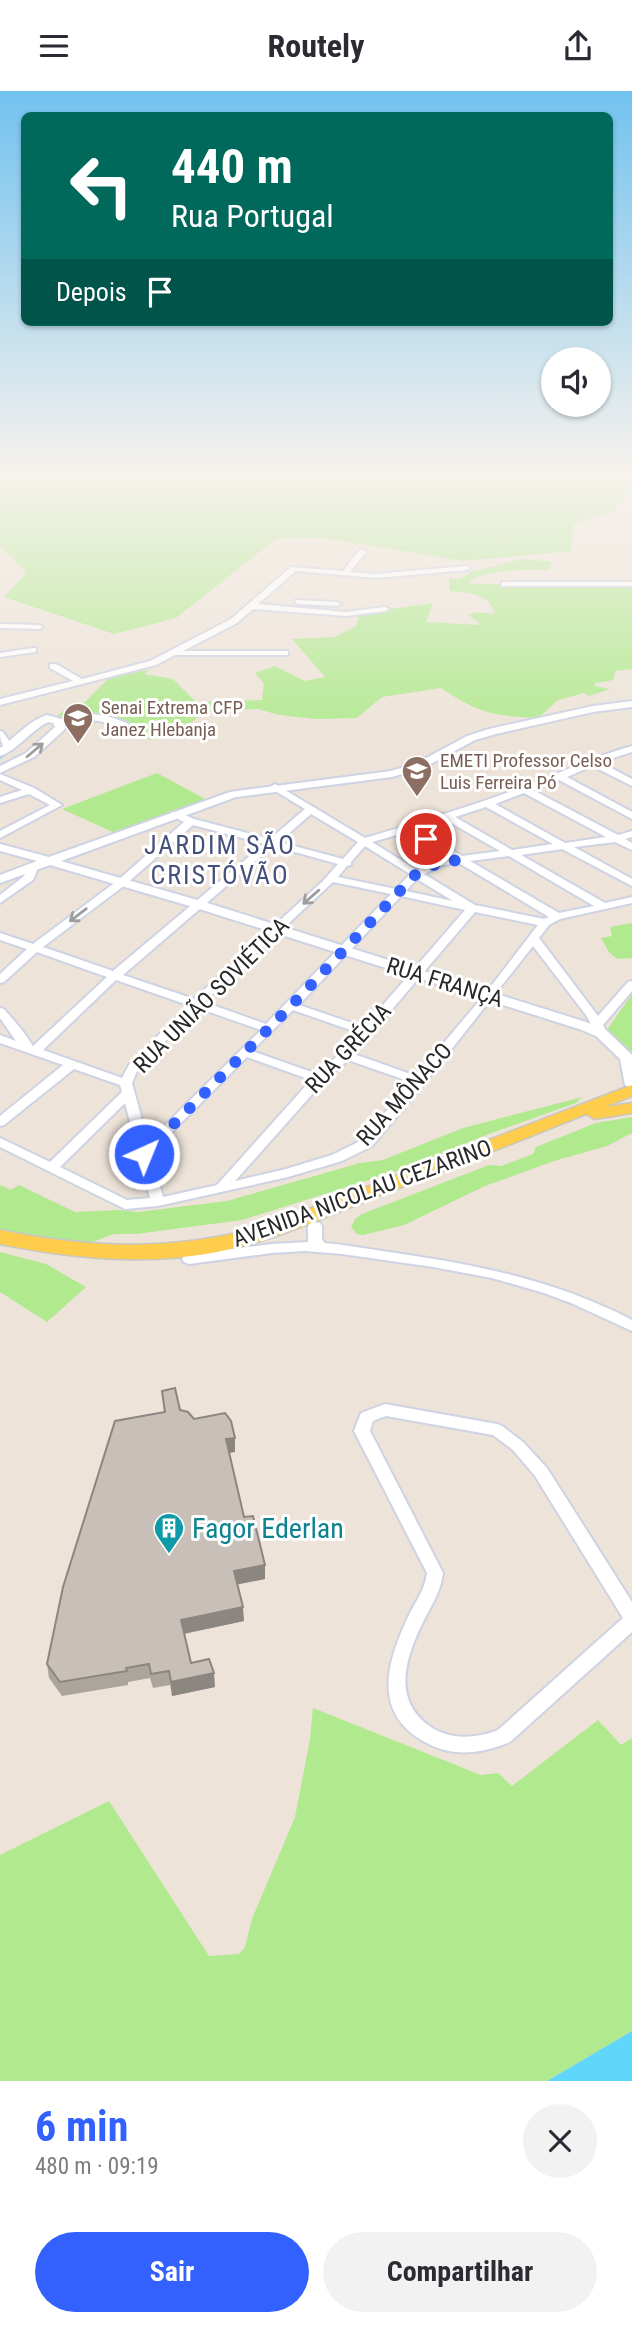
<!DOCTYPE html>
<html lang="pt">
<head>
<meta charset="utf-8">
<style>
	:root { --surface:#fff; --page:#f2f2f3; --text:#2b2b33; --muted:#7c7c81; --accent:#3361ff }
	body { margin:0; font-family:"Roboto Condensed",sans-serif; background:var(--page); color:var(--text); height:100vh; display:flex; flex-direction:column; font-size:26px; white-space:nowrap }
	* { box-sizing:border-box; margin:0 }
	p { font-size:23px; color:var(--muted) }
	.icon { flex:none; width:38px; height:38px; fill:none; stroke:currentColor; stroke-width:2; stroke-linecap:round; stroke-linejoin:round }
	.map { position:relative; height:1990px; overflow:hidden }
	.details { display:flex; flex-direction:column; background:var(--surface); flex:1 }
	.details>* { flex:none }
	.banner { position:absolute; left:21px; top:21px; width:592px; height:214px; border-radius:10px; box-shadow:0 2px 5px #0004; background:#00695c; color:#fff; overflow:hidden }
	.tools { position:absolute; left:541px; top:256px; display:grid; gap:14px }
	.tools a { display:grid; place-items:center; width:70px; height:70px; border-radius:50%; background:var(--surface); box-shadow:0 2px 5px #0004; font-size:35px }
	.pin { position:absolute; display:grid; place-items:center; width:60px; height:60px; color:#fff; margin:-30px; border:4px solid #fff; border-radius:50%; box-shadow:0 2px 7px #0007 }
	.me { position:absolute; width:77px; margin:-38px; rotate:44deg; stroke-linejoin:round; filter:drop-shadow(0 0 5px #0008) }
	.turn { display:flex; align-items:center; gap:24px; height:147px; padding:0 35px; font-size:32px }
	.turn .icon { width:91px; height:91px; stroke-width:2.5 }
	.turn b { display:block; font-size:49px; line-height:60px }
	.then { display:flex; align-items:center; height:66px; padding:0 35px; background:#0003; gap:14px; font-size:26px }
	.round { display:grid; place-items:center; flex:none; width:74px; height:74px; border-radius:37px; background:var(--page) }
	.head { display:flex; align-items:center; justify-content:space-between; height:119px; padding:0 35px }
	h1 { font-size:42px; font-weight:700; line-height:52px; color:var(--accent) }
	.action { display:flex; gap:14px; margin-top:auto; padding:14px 35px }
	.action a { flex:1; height:80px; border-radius:42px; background:var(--accent); color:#fff; font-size:28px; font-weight:700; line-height:80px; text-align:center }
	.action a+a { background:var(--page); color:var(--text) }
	header { display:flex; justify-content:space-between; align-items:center; height:91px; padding:0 35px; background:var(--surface); font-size:32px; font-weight:700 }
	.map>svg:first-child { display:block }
</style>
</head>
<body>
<header><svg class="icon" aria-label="menu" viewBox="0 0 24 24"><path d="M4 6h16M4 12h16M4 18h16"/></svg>Routely<svg class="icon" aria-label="share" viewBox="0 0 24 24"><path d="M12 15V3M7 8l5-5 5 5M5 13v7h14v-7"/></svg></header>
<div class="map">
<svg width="632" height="1990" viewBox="0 0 632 1990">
	<rect width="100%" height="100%" fill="#ede3d8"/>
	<path fill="#b1e98f" d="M0,378H632V399L613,420L573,433L571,460L463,470L324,447L276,448L176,527L114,543L4,506L26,482L0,454Z
		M522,468L552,471L549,479C520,479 500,477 472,488L470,493L632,495V578L616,580L613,589L596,592L594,595L610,598L589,605L584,602L558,609L538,627C491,624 480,623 441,597L382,606L357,627L316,628L279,624L258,618L204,621L184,637L150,649L112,629L80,621L56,626L63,620L81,615L113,583L150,579L144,583L173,588L196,611L262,609L264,593L255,582L275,575L305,590L325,586L292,548L335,546L356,535L359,528L355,523L433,512L426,531L482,534L468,524L476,521L495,523C489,502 469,502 450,500L449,487L460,488L471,481Z
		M157,682L205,708L115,742L62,718Z
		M632,832V867L617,868L609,861L601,847L612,845L610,836Z
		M632,903V967L607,939Z
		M582,1006L576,1012L486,1044L404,1078L242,1129L136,1143H114L87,1153H69L0,1140V1094L11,1099L19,1094L75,1121L118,1119L138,1121L227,1110L360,1072L383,1069L463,1037Z
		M632,1026V1042L607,1055L554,1070L485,1095L404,1134L363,1144L357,1143L351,1136L355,1128L362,1123L489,1074L501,1075L533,1063L536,1056L596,1032Z
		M0,1161L46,1173L86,1196L47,1231L0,1201Z
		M313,1617L481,1684L498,1682L512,1695L598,1629L621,1654L632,1647V1940L547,1990H0V1764L109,1710L209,1865L239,1863L245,1856L252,1828L295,1726L310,1648Z"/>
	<path fill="#60d7fa" d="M632,1940V1990H547Z"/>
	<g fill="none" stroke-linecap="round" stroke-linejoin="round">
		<path stroke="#60d7fa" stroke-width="2" d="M0,667L14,657"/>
		<g stroke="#ced3e3" stroke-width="4">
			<path id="minor" d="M360,458L367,460L350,481L376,483L467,475L471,477L467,479L376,487L296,480L258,513L346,521L385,516L389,518L385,520L346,525L253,518L237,532L183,560H288V564H175L156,574L0,614V608L73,590L50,577V573H56L82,588L150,570L231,528L291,476L343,480Z
				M502,491H632V495H502Z
				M296,509L337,511L341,513L337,515L299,513L295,511Z
				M0,533L39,534L43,536L39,538L0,537Z
				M33,557H36V561L0,566V562Z
				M82,623C104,622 128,630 146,643L141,646L138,645C105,629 94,625 57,633L53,630Z
				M0,640L3,641L14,657L12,659H6C1,652 0,648 0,640Z
				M632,655V661L600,671L632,688V695L592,675L567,686L632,721V728L559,689L533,699L618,744L632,740V746L625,748L632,752V759L615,751L574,756L632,788V795L562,758L521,764L605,812L632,806V812L560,828L549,834L539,847L598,925L628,891L632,890V900L603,934L607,942L605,944H597L586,924L533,855L424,993L372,1055L342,1070L288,1086L158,1115L125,1118L0,1056V1047L50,1071L122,1001L120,994L74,978L4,1034L0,1035V1025L63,974L0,952V944L16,950L0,927V917L4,918L22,939L33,955L107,886L37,861L4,891L0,892V883L27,858L0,849V842L33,853L117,790L184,731L172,725V721H178L194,728L270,748L305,718L272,698L270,696L275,693L365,747C416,732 466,717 515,699C554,685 592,666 632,655ZM524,702L606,746L565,752L495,713ZM486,716L553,753L512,759L455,726ZM311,723L358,751L343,768L279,751ZM446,729L500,760L462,765L416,738ZM193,734L264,753L113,880L43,856L125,794ZM407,741L450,767L437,769L417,779L372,751ZM273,755L338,773L323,790L194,908L123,884ZM365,755L410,783L396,798L338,786L347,775L351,774V771ZM509,765L594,815L559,822L470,770ZM459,772L549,826L544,828L475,814L424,783L443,774ZM417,788L453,810L406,800ZM333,791L391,803L266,933L204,911ZM401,805L465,819L364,936L299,914ZM475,821L538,834L485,903L416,985L354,963ZM116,889L188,914L129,974L122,987L43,959ZM198,917L261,939L148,1051L132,992L138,978ZM293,919L359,942L342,961L317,983L252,960ZM247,966L311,989L217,1094L163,1106L151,1062ZM348,969L411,991L362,1049L332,1064L286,1078L235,1090L323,991ZM125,1012L138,1061L137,1063L139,1066L150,1107L127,1109L60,1076Z
				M0,683L34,697L62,714L0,747V740L50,714L29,703L0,712V706L22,699L0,689Z
				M33,774L38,777L33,789L0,812V804L24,785L29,775Z
				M315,1131L320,1132L322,1135V1149L325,1152C347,1154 368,1158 389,1161C474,1173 555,1189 632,1229V1240L571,1212L544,1202L492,1187L433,1176L342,1163L305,1160L272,1162L189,1173L184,1171L182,1168L184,1165L189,1163L272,1153L308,1151V1135L310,1132Z
				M385,1313L497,1333L502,1335L523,1351L547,1377L632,1511V1541L510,1651C481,1663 452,1667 423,1650C372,1620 387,1571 408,1526C415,1511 425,1499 427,1482L354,1340L361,1322ZM386,1325L493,1344L513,1359L535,1385L623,1527L498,1639C478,1647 453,1649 434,1638C390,1611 405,1566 425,1527C433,1512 441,1499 443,1482L370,1340L373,1330Z"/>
		</g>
		<g stroke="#ced3e3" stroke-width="4">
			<path id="tertiary" d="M632,610V616L593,621L496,643L475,649L425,676L392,686L236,706L61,770L201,810L589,932L606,939L632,964V998L625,994L620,968L596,945L579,938L193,816L50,774L0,792V784L37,770L0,760V753L49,766L230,701L391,680L417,672L467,645L489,638L593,615Z
				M47,624L61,628L65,637L64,639L34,666L0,682V675L26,662L55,636L53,632L48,631C30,640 19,658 0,665V657C16,646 28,630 47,624Z"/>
		</g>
		<g stroke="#c7c7c7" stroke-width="3">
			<path id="primary" d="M632,994V1005L605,1016L632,1012V1022L595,1028L586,1023C514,1052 441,1081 368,1109C319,1129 269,1151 217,1161C145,1175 71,1167 0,1153V1139C92,1158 180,1161 270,1133Z"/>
		</g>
		<use href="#minor" fill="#fff" fill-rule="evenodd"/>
		<use href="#tertiary" fill="#fff" fill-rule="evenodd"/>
		<use href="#primary" fill="#fecd4c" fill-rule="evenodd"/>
	</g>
	<path fill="#aca59e" d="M162,1300L180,1319L235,1361L229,1362L244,1426L265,1488L237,1493L244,1530L184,1543L191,1572L215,1596L172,1605L170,1594L153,1597L150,1587L128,1591V1594L62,1605L49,1587L47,1573L164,1322Z"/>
	<path fill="#8c8681" d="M235,1347V1361L226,1362V1348Z
		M265,1474V1488L235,1494L234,1480Z
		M243,1516L244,1530L182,1543L181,1529Z
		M214,1582L215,1596L172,1605L171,1591Z"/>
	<path fill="#c8c0b8" stroke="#8c8681" stroke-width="2" d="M175,1297L180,1319L188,1321L194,1328L225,1322L231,1330L235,1347L226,1348L244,1426L253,1425L265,1474L234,1480L243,1516L181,1529L191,1572L209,1568L214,1582L171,1591L169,1580L151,1583L149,1573L126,1577L127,1580L60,1591L47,1573L63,1496L115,1330L165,1321L162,1300Z"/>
	<defs><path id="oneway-shaft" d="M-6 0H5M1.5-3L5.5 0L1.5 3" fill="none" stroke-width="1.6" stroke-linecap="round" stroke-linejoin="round" transform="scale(1.75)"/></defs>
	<g stroke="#9e9e9e">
		<use href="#oneway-shaft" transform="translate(35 659) rotate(-40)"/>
		<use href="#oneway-shaft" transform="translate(311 806) rotate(139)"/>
		<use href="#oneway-shaft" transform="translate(78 824) rotate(143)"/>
	</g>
	<linearGradient id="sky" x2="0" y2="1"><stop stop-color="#71c2ef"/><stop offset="0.58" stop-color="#f7f2ed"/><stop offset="1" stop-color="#f7f2ed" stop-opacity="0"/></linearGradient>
	<rect width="632" height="657" fill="url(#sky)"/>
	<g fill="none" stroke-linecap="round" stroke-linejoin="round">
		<path stroke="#3361ff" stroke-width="12" stroke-dasharray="0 21.6" d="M144,1063L291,915L415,784L440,771L459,769L426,748"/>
	</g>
	<defs>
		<g id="university-pin" transform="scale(1.575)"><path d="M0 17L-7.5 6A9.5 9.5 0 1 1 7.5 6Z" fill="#8d6e63" stroke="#fff"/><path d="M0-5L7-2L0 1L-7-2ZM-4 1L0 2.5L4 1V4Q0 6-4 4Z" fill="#fff"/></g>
		<g id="school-pin" transform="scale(1.575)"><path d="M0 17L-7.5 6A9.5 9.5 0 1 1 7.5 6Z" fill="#8d6e63" stroke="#fff"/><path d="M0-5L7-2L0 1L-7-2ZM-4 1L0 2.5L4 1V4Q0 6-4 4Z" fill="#fff"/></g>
		<g id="building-pin" transform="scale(1.575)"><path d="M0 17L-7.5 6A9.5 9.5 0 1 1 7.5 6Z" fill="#0f9aa8" stroke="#fff"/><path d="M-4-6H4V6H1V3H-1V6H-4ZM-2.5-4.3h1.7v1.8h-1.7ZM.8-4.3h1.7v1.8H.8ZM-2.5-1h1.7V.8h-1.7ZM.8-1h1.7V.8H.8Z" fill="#fff"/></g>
	</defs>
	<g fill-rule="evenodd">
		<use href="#university-pin" x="78" y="627"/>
		<use href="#school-pin" x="417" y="680"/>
		<use href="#building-pin" x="169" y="1437"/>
	</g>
	<g text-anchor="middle" stroke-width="6" stroke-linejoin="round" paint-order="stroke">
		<g font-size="19" fill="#785e54" stroke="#fff" text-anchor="start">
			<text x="101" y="623">Senai Extrema CFP<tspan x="101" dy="22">Janez Hlebanja</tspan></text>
			<text x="440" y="676">EMETI Professor Celso<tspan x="440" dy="22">Luis Ferreira Pó</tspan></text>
		</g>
		<g font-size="23" fill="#282828" stroke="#fff">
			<text transform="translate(445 891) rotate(17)" y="8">RUA FRANÇA</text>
			<text transform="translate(211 904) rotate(-45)" y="8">RUA UNIÃO SOVIÉTICA</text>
			<text transform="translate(348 957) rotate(-47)" y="8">RUA GRÉCIA</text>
			<text transform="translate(404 1003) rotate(-48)" y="8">RUA MÔNACO</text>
			<text transform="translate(362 1102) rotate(-20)" y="8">AVENIDA NICOLAU CEZARINO</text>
		</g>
		<g font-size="26" letter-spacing="2" fill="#45517d" stroke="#fff">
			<text x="220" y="763">JARDIM SÃO<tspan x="220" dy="30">CRISTÓVÃO</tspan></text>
		</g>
		<g font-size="28" fill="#0d838f" stroke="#fff" text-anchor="start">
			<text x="192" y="1447">Fagor Ederlan</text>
		</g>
	</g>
</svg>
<div class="tools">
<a><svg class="icon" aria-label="sound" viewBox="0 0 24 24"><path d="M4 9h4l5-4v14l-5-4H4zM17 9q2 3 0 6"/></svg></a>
</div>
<div class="pin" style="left:426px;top:748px;background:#d93025"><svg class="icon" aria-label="arrive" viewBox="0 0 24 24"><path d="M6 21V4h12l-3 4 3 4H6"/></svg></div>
<svg class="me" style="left:144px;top:1063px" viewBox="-20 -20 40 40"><circle r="17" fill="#3361ff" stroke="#fff" stroke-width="3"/><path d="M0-11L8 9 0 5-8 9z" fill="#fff"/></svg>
<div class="banner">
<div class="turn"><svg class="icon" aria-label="left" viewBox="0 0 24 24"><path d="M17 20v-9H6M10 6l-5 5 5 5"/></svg><div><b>440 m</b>Rua Portugal</div></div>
<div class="then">Depois<svg class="icon" aria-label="arrive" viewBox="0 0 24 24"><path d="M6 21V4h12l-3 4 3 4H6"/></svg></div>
</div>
</div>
<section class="details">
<div class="head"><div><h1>6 min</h1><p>480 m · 09:19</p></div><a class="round"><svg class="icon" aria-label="close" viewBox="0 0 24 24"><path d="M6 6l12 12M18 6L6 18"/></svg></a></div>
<div class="action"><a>Sair</a><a>Compartilhar</a></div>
</section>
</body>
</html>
